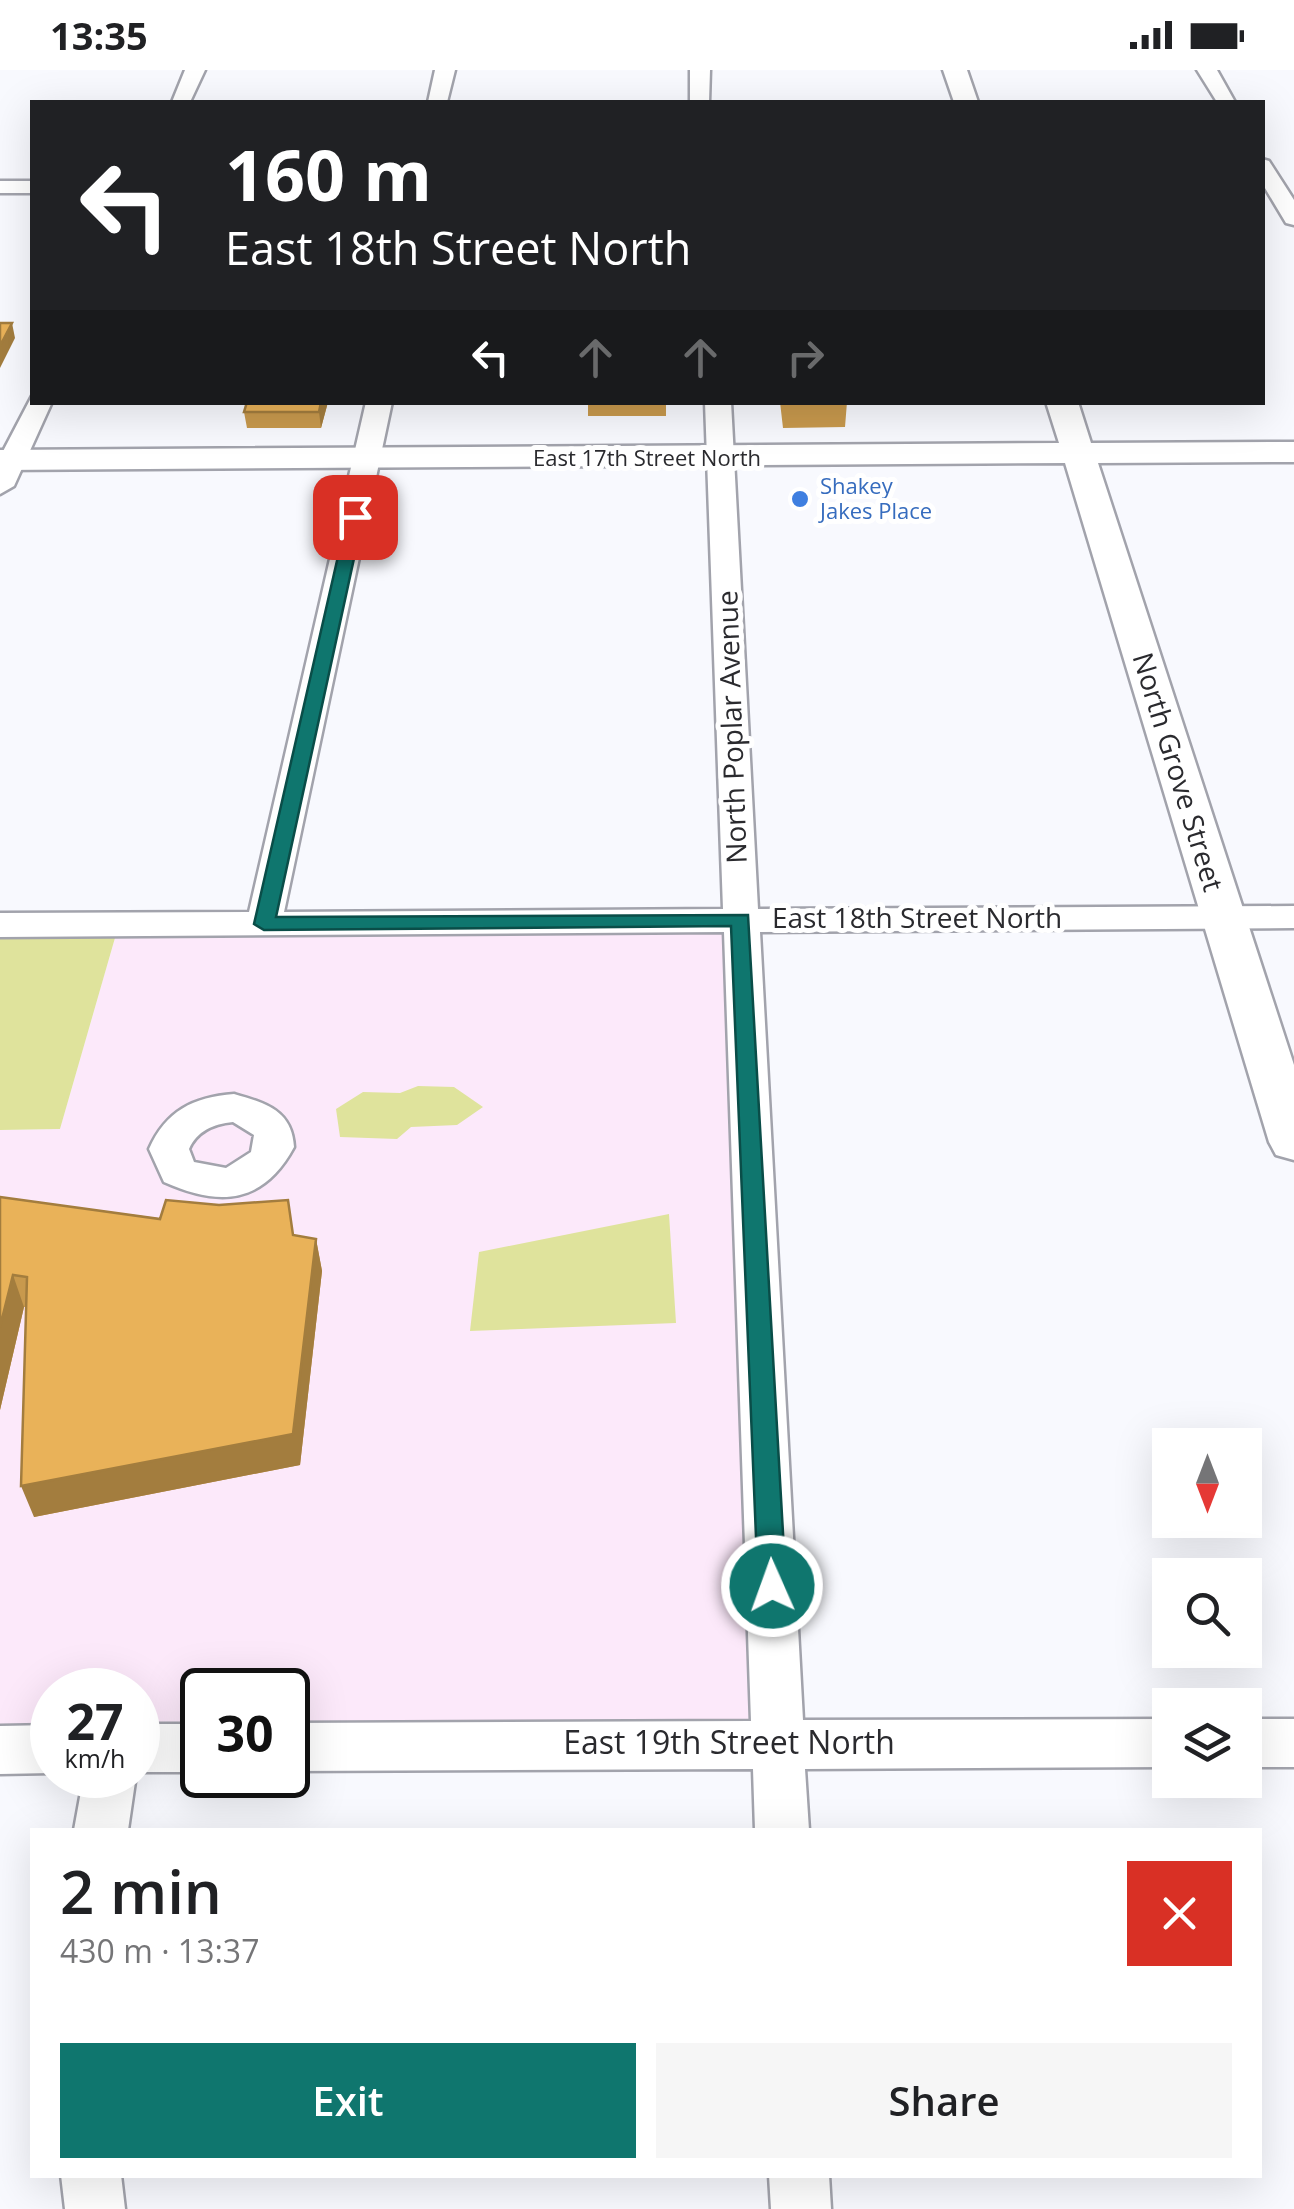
<!DOCTYPE html>
<html lang="en">
<head>
<meta charset="utf-8">
<style>
	:root { --surface:#fff; --page:#f6f6f6; --text:#202124; --muted:#757577; --accent:#0f766e }
	body { margin:0; font-family:"Open Sans",sans-serif; background:var(--page); color:var(--text); height:100vh; display:flex; flex-direction:column; font-size:38px; white-space:nowrap }
	* { box-sizing:border-box; margin:0 }
	p { font-size:32px; color:var(--muted) }
	.icon { flex:none; width:55px; height:55px; fill:none; stroke:currentColor; stroke-width:2; stroke-linecap:round; stroke-linejoin:round }
	.map { position:relative; flex:1; overflow:hidden }
	.details { position:absolute; left:30px; top:1758px; width:1232px; height:350px; display:flex; flex-direction:column; background:var(--surface); border-radius:0px; box-shadow:0 10px 40px #0002 }
	.details>* { flex:none }
	.banner { position:absolute; left:30px; top:30px; width:1235px; height:305px; border-radius:0px; box-shadow:0 10px 40px #0002; background:#202124; color:#fff; overflow:hidden }
	.needle { width:65px; rotate:180deg }
	.fabs { position:absolute; left:1152px; top:1358px; display:grid; gap:20px }
	.fabs a { display:grid; place-items:center; width:110px; height:110px; border-radius:0px; background:var(--surface); box-shadow:0 10px 40px #0002; font-size:50px }
	.speed { position:absolute; left:30px; top:1598px; display:flex; gap:20px; font-size:50px; font-weight:700; text-align:center }
	.speed>* { display:grid; place-content:center; width:130px; height:130px; border-radius:50%; background:var(--surface); box-shadow:0 10px 40px #0002; line-height:1 }
	.speed small { font-size:25px; font-weight:400 }
	.speed .limit { border:5px solid #111; border-radius:15px; background:#fff; color:#111 }
	.pin { position:absolute; display:grid; place-items:center; width:85px; height:85px; color:#fff; margin:-42px; border-radius:20px; box-shadow:0 5px 15px #0006 }
	.me { position:absolute; width:110px; margin:-55px; rotate:358deg; stroke-linejoin:round; filter:drop-shadow(0 0 8px #0008) }
	.turn { display:flex; align-items:center; gap:35px; height:210px; padding:0 30px; font-size:45px }
	.turn .icon { width:130px; height:130px; stroke-width:2.5 }
	.turn b { display:block; font-size:70px; line-height:85px }
	.lanes { display:flex; align-items:center; height:95px; padding:0 30px; background:#0003; justify-content:center; gap:50px; direction:ltr }
	.lanes .off { opacity:.35 }
	.round { display:grid; place-items:center; flex:none; width:105px; height:105px; border-radius:0px; background:var(--page) }
	.overview { display:flex; align-items:center; justify-content:space-between; height:170px; padding:0 30px }
	h1 { font-size:60px; font-weight:600; line-height:75px }
	.button { display:flex; gap:20px; margin-top:auto; padding:20px 30px }
	.button a { flex:1; height:115px; border-radius:0px; background:var(--accent); color:#fff; font-size:40px; font-weight:600; line-height:115px; text-align:center }
	.button a+a { background:var(--page); color:var(--text) }
	.status { display:flex; justify-content:space-between; align-items:center; height:70px; padding:0 50px; background:var(--surface); direction:ltr }
	.status svg { height:28px; fill:currentColor }
	.map>svg:first-child { display:block }
</style>
</head>
<body>
<div class="status"><b>13:35</b><svg viewBox="0 0 49 12"><path d="M0 12V9h3v3zM5 12V6h3v6zM10 12V3h3v9zM15 12V0h3v12zM26 1h20v11H26zM47 4h2v5h-2z"/></svg></div>
<div class="map">
<svg width="1294" height="2139" viewBox="0 0 1294 2139">
	<rect width="100%" height="100%" fill="#f8f9fe"/>
	<path fill="#fce9fa" d="M741,849L778,1672L288,1677V1620H202V1678L138,1679V1620H52V1680H0V1060L60,1059L119,854Z"/>
	<path fill="#dfe39c" d="M119,854L60,1059L0,1060V855Z
		M418,1016L454,1017L483,1037L457,1055L411,1057L397,1069L340,1067L336,1039L363,1022L400,1023Z
		M669,1144L676,1253L470,1261L479,1182Z"/>
	<g fill="none" stroke-linecap="round" stroke-linejoin="round">
		<g stroke="#a2a3ac" stroke-width="5">
			<path id="minor" d="M185,0H205L190,32H172Z
				M435,0H455L447,32H428Z
				M690,0H710L709,32H690Z
				M1197,0H1217L1235,32H1217Z
				M1262,89L1269,91L1294,130V155L1286,153L1262,113Z
				M0,111H32V123H0Z
				M32,326V332H52L14,416L0,424V387Z
				M366,332H392L284,842L723,839L705,332H731L758,839L1294,836V858L760,862L803,1650L1170,1649V1697L805,1699L809,1760H755L753,1699L288,1701V1653L751,1651L724,862L0,867V843L249,842Z
				M234,1024C265,1033 292,1040 294,1077C263,1134 220,1137 164,1112L149,1079C166,1041 193,1027 234,1024ZM233,1052L254,1065L251,1082L226,1098L194,1092L189,1079C197,1061 213,1054 233,1052Z
				M1245,1649H1294V1697H1245Z
				M138,1654H202V1702H138Z
				M52,1655V1703L0,1704V1656Z
				M84,1705H136L128,1760H74Z
				M61,2105H121L125,2139H65Z
				M769,2105H829L831,2139H771Z"/>
		</g>
		<g stroke="#a2a3ac" stroke-width="5">
			<path id="tertiary" d="M943,0H967L978,32H954Z
				M1046,332H1078L1091,373L1294,372V392L1098,393L1294,995V1090L1276,1085L1269,1072L1065,393L0,400V380L1059,373Z"/>
		</g>
		<use href="#minor" fill="#fff" fill-rule="evenodd"/>
		<use href="#tertiary" fill="#fff" fill-rule="evenodd"/>
	</g>
	<path fill="#c8994d" d="M99,332H130L129,334H99Z
		M328,332L321,358H247L244,342Z
		M588,332H666V346H588Z
		M780,332H847L845,357L783,358Z
		M0,1127L316,1169L322,1201L300,1395L34,1447L26,1237H24L0,1340Z"/>
	<path fill="#a37d3e" d="M12,253L15,268L0,298V276Z
		M321,332H328L321,358L319,342Z
		M316,1169L322,1201L300,1395L34,1447L21,1416Z
		M13,1205L24,1237L0,1340V1257Z"/>
	<path fill="#e9b259" stroke="#a37d3e" stroke-width="2.5" d="M0,253H12L0,276Z
		M247,332H321L319,342H244Z
		M0,1127L160,1149L166,1130L219,1135L288,1130L293,1165L316,1169L293,1364L21,1416L27,1207L13,1205L0,1257Z"/>
	<path fill="#0f766e" stroke="#0a4d48" stroke-width="2.5" d="M355,442L363,447L276,847L748,845L786,1516L782,1524L772,1528L762,1524L758,1516L731,856L264,860L254,854L347,447Z"/>
	<circle fill="#3f7fe0" stroke="#fff" stroke-width="4" cx="800" cy="429" r="10"/>
	<g text-anchor="middle" stroke-width="10" stroke-linejoin="round" paint-order="stroke">
		<g font-size="22" fill="#2a2a2e" stroke="#fff">
			<text x="647" y="396">East 17th Street North</text>
		</g>
		<g font-size="22" fill="#366cbe" stroke="#fff" text-anchor="start">
			<text x="820" y="424">Shakey<tspan x="820" dy="25">Jakes Place</tspan></text>
		</g>
		<g font-size="28" fill="#2a2a2e" stroke="#fff">
			<text transform="translate(732 657) rotate(-92)" y="10">North Poplar Avenue</text>
			<text transform="translate(1178 702) rotate(73)" y="10">North Grove Street</text>
			<text x="917" y="858">East 18th Street North</text>
		</g>
		<g font-size="32" fill="#2a2a2e" stroke="#fff">
			<text x="729" y="1684">East 19th Street North</text>
		</g>
	</g>
</svg>
<div class="fabs">
<a><svg class="needle" viewBox="-14 -14 28 28"><path d="M0-13l5 13h-10z" fill="#e53935"/><path d="M0 13l5-13h-10z" fill="#757577"/></svg></a>
<a><svg class="icon" aria-label="search" viewBox="0 0 24 24"><circle cx="10" cy="10" r="6"/><path d="M15 15l6 6"/></svg></a>
<a><svg class="icon" aria-label="layers" viewBox="0 0 24 24"><path d="M12 4l9 5-9 5-9-5zM3 14l9 5 9-5"/></svg></a>
</div>
<div class="speed"><div>27<small>km/h</small></div><div class="limit">30</div></div>
<div class="pin" style="left:355px;top:447px;background:#d93025"><svg class="icon" aria-label="arrive" viewBox="0 0 24 24"><path d="M6 21V4h12l-3 4 3 4H6"/></svg></div>
<svg class="me" style="left:772px;top:1516px" viewBox="-20 -20 40 40"><circle r="17" fill="#0f766e" stroke="#fff" stroke-width="3"/><path d="M0-11L8 9 0 5-8 9z" fill="#fff"/></svg>
<div class="banner">
<div class="turn"><svg class="icon" aria-label="left" viewBox="0 0 24 24"><path d="M17 20v-9H6M10 6l-5 5 5 5"/></svg><div><b>160 m</b>East 18th Street North</div></div>
<div class="lanes"><svg class="icon" aria-label="left" viewBox="0 0 24 24"><path d="M17 20v-9H6M10 6l-5 5 5 5"/></svg><svg class="icon off" aria-label="ahead" viewBox="0 0 24 24"><path d="M12 20V5M6 11l6-6 6 6"/></svg><svg class="icon off" aria-label="ahead" viewBox="0 0 24 24"><path d="M12 20V5M6 11l6-6 6 6"/></svg><svg class="icon off" aria-label="right" viewBox="0 0 24 24"><path d="M7 20v-9h11M14 6l5 5-5 5"/></svg></div>
</div>
<section class="details">
<div class="overview"><div><h1>2 min</h1><p>430 m · 13:37</p></div><a class="round" style="background:#d93025;color:#fff"><svg class="icon" aria-label="close" viewBox="0 0 24 24"><path d="M6 6l12 12M18 6L6 18"/></svg></a></div>
<div class="button"><a>Exit</a><a>Share</a></div>
</section>
</div>
</body>
</html>
